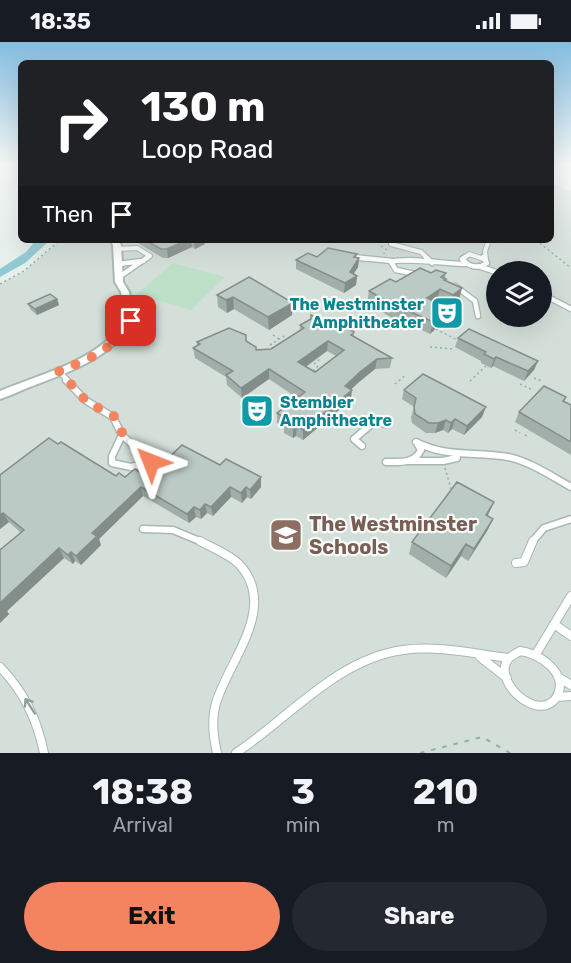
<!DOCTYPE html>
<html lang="en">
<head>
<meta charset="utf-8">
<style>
	:root { --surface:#171b24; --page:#242831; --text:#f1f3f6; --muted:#9ea1a6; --accent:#f4845f }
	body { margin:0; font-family:Rubik,sans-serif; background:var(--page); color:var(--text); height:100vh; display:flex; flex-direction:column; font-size:22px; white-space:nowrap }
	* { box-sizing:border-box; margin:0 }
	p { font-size:20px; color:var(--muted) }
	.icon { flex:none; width:33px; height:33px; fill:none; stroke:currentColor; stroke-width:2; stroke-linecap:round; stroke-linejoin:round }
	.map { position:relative; height:711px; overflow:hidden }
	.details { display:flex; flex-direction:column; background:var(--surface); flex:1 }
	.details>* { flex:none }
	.hud { position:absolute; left:18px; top:18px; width:536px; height:183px; border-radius:9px; box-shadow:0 6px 24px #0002; background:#202124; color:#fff; overflow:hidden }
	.fabs { position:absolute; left:486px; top:219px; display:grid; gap:12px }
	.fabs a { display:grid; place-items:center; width:66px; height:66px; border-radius:50%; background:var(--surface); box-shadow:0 6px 24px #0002; font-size:30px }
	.pin { position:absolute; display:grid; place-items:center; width:51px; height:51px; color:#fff; margin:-26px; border-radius:12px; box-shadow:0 3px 9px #0006 }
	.me { position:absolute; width:66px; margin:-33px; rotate:315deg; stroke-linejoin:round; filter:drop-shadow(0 0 4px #0008) }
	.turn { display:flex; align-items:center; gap:21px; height:126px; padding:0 24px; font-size:27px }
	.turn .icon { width:78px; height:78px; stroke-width:2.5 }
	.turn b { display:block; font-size:42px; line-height:51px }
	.then { display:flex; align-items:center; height:57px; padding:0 24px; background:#0003; gap:12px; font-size:22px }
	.eta { display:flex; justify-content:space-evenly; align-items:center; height:102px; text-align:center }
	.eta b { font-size:36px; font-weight:700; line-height:42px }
	.cta { display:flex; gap:12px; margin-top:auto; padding:12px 24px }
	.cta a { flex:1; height:69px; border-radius:36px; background:var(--accent); color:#111; font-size:24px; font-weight:700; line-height:69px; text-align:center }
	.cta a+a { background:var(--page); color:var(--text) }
	.status { display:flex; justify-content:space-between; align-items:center; height:42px; padding:0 30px; background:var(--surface); direction:ltr }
	.status svg { height:16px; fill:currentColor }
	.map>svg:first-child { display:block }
</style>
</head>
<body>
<div class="status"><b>18:35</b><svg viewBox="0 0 49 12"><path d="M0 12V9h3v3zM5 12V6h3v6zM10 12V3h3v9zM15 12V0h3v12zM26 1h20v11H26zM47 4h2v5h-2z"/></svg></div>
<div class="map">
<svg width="571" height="711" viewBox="0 0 571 711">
	<rect width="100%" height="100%" fill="#e6efeb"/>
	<path fill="#d4dfda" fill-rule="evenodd" d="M551,142L571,149V711H0V242L25,229L60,198H550ZM496,230H542V274H496Z"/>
	<path fill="#bfe0c8" d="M173,221L225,235L191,268L137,252Z"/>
	<path fill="#8ec9d4" d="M36,198H50L25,221L0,235V227L26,210Z"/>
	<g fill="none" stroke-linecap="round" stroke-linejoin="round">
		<g stroke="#a8b8b2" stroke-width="6">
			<path id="service-far3" d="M391,202L421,210L428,217
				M117,207L137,206L150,214L146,217
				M352,215L368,217
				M463,217L469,212L484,217
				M486,217L485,209L489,198"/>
		</g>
		<g stroke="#a8b8b2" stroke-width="7">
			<path id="service-far2" d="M353,215L392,219
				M426,215L432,221
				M465,215L462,217C469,225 478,227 487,221L483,215
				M118,222L143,219
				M481,225L496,230
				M415,232L396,228L391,220C403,215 448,222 465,222
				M119,235L148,215
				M455,244L475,259L478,274
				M542,252L571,267
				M130,281H143
				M122,293L135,296
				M59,329L68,339"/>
		</g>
		<g stroke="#a8b8b2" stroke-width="9">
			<path id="service-far1" d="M66,338L85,358L113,375L122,393
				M122,393L151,420L131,425L112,421V414Z
				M416,400C446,416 476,409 508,415C531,420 551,434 571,445
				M362,404L354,397L374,380L387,382
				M408,419H443L457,416
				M386,420C400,420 414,422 421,408L418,403
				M143,487L173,488L202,500
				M532,500L544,486L571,477"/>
		</g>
		<g stroke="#a8b8b2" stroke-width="10">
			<path id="service" d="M200,499C212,506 229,512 239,522C279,565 229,618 216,661C211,678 213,694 217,711
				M516,521L524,520L533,499
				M554,582L571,594
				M520,609C539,611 571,632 556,656C538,681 492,640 508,617C511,614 517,611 520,609Z
				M536,612L571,554
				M480,615L507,636
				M0,625C24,650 37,677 44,711
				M558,635L571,643
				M557,655L571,654
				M236,711C289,676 337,617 403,608C438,603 475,612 509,616"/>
		</g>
		<g stroke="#a8b8b2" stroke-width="4">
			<path id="minor" d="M110,198H118L121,203L123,240L129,250L135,279L134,281C108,316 75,328 35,343C24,347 12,353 0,357V349C46,330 95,320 126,279L121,250L115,240L113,203Z"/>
		</g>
		<path stroke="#86b3a5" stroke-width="1.5" stroke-dasharray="2 3" stroke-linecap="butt" d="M536,198L571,226
			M381,204L386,207L384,212
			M0,242L24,229L60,198
			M436,287L457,298
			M273,293L279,297
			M270,303L284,294
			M430,305L453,307
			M314,322L320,317
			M313,329L318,324
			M534,336L542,339
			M470,339L486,324
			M395,342L406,333
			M520,342L533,348
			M515,388L520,391
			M525,393L529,395
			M445,426L451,447"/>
		<path stroke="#86b3a5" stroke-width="2" stroke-dasharray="4.5 7" stroke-linecap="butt" d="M420,711L482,695L510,711"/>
		<use href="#service-far3" stroke="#fff" stroke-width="4"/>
		<use href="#service-far2" stroke="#fff" stroke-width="4.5"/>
		<use href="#service-far1" stroke="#fff" stroke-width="6"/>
		<use href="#service" stroke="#fff" stroke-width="8"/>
		<use href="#minor" fill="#fff" fill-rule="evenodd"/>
	</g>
	<path fill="#a1aea9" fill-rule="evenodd" d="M133,198H208L204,200L205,202L195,207L192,205L168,216H163Z
		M357,212L356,216H359L358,225L354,232L357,234L356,243L344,251L296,227V218Z
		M431,231H446L445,236V239L459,258L450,265L437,259L436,260L445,278L430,292L405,280L402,282L367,261L369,249L396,240Z
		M217,253L293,261L292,273L269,288L234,267L227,271L218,265Z
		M57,257L59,263L37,273L31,268L28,262Z
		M300,283L354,290V295L392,316L390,326L375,327L359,340L351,347V358L303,398L296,394L293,396L284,391V385L277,381V371L297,356L269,337L242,356L227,343L226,335L195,316L193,306L197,303V300L246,299L256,308L271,307L300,289ZM327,309L336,314L315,330L306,325Z
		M458,296L538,319L534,328L524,339L493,324L491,326L481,321V319L455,305Z
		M404,348L482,375L464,393L452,387L448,391L443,388L435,391H426L412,381L411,375L414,365L402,357Z
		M566,355L564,360L571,363V413L515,380L519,370Z
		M58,402L116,434L125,435L145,434L220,423L261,435V445L251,457L247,455L242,461L231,455L213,474L207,471L201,477L196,475L189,481L143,454L99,497L101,503L81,523L75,519L73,522L64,516L7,569L9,572L0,581L21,491L9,480L0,487V433Z
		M488,474L493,477L487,489L468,519L461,514L446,536L409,512L412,500Z"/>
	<path fill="#838d89" d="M187,198H191L192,205L168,216L167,207Z
		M194,198H208L204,200L205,202L195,207Z
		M359,216L358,225L349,238L357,234L356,243L344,251L345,241L350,230Z
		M462,246L459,258L450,265L453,253Z
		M440,247L437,259L424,269L427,256Z
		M233,255L234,267L227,271L226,258Z
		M57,257L59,263L37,273L35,267Z
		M293,261L292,273L269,288L268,275Z
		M448,266L445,278L430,292L433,280Z
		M407,268L405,280L402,282L404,269Z
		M328,299L327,309L298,330V320Z
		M496,315L493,324L491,326L494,317Z
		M377,317L375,327L359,340L344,354L345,344L360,330Z
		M538,319L534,328L524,339L528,329Z
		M269,327V337L242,356L241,346Z
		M352,348L351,358L303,398V388Z
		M486,365L482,375L464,393L467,384Z
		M455,377L452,387L448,391L451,381Z
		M446,378L443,388L435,391L438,381Z
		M297,383L296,394L293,396V386Z
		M261,435V445L251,457L250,448Z
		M141,445L143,454L99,497L101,503L81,523L76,514L92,491Z
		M230,445L231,455L213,474L211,465Z
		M246,445L247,455L242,461L241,451Z
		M494,460L488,473L480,485L486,473Z
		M205,462L207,471L201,477L200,468Z
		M194,465L196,475L189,481L187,472Z
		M3,471L9,480L0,487V473Z
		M493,477L487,489L468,519L474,507Z
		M466,502L461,514L446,536L451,524Z
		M59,506L64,516L7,569L9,572L0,581V561Z
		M71,510L75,519L73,522L68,513Z"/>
	<path fill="#bbcac4" stroke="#838d89" stroke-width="1.5" fill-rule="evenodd" d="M145,198H187L167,207H161Z
		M328,206L357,212L354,215L359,216L350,230L357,234L345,241L296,218L308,211L317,215Z
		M420,226L431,231L436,228L446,231L441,235L446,237L444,238L462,246L453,253L440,247L427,256L448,266L433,280L407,268L404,269L369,249L390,237L396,240Z
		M249,235L293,261L268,275L233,255L226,258L217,253Z
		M50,252L57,257L35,267L28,262Z
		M311,273L341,289L346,286L354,290L351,293L392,316L377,317L360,330L345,344L352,348L303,388L297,383L293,386L284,380L288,378L277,371L305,350L269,327L241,346L226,333L233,329L193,306L200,302L197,300L229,286L246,293V299L256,305V308L271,307L304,286L300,283L311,277ZM328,299L344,308L315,330L298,320Z
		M469,287L538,319L528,329L496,315L494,317L484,312L486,310L458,296Z
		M423,332L486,365L467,384L455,377L451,381L446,378L438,381H429L415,372L414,365L416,356L404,348Z
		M544,344L566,355L563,359L571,363V400L519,370Z
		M49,396L58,402L61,400L116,434L119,431L125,435L135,427L145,434L149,429L152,432L182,403L220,423L226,417L261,435L250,448L246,445L241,451L230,445L211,465L205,462L200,468L194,465L187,472L141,445L92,491L97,494L76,514L71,510L68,513L59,506L0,561V508L24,488L3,471L0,473V433Z
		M457,440L494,460L486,473L493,477L474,507L466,502L451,524L412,500Z"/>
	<defs><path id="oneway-shaft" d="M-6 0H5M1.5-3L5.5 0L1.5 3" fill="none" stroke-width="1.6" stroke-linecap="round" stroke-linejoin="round" transform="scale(1.5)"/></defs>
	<use stroke="#92a09c" href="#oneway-shaft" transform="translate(30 664) rotate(-123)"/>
	<linearGradient id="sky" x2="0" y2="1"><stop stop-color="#84bce0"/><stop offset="0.55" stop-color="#f4f8f6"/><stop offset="1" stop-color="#f4f8f6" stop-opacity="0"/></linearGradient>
	<rect width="571" height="222" fill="url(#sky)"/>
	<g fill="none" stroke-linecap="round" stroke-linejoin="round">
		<path stroke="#f4845f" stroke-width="10" stroke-dasharray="0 18" d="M131,279C115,307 88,318 59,329L88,361L113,373L118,380L123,393L151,420"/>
	</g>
	<defs>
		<g id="theatre-square" transform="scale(1.725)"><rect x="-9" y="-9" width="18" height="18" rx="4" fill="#0f9aa8" stroke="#f7fbf9"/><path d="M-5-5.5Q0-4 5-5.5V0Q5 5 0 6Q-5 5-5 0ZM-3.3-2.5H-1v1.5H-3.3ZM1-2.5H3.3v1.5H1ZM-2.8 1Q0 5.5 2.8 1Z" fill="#fff"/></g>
		<g id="school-square" transform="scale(1.725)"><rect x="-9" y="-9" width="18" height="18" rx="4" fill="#8d6e63" stroke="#f7fbf9"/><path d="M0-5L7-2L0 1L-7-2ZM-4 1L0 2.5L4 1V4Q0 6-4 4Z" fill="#fff"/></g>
	</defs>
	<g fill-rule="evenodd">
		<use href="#theatre-square" x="447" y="271"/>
		<use href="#theatre-square" x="257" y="369"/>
		<use href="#school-square" x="286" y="493"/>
	</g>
	<g text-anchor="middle" stroke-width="4.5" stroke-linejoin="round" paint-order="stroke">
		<g font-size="16" font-weight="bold" fill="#0d838f" stroke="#f7fbf9" text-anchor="end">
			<text x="424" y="268">The Westminster<tspan x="424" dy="18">Amphitheater</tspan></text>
			<text x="280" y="366" text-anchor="start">Stembler<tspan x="280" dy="18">Amphitheatre</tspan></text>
		</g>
		<g font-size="20" font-weight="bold" fill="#785e54" stroke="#f7fbf9" text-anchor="start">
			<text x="309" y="489">The Westminster<tspan x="309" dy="23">Schools</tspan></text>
		</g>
	</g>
</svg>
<div class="fabs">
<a><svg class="icon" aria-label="layers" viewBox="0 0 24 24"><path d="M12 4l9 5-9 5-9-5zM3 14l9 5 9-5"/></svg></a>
</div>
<div class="pin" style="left:131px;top:279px;background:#d93025"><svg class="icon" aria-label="arrive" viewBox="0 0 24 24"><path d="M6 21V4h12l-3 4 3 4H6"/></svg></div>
<svg class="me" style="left:151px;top:420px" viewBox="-20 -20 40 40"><path d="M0-17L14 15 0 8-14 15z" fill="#f4845f" stroke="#fff" stroke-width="4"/></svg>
<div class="hud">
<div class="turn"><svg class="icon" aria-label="right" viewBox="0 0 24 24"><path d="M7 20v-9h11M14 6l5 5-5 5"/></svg><div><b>130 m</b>Loop Road</div></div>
<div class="then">Then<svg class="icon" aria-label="arrive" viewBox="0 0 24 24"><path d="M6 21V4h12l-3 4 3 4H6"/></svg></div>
</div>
</div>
<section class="details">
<div class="eta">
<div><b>18:38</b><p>Arrival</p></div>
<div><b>3</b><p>min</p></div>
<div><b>210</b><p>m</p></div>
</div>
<div class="cta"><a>Exit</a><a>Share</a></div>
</section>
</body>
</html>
